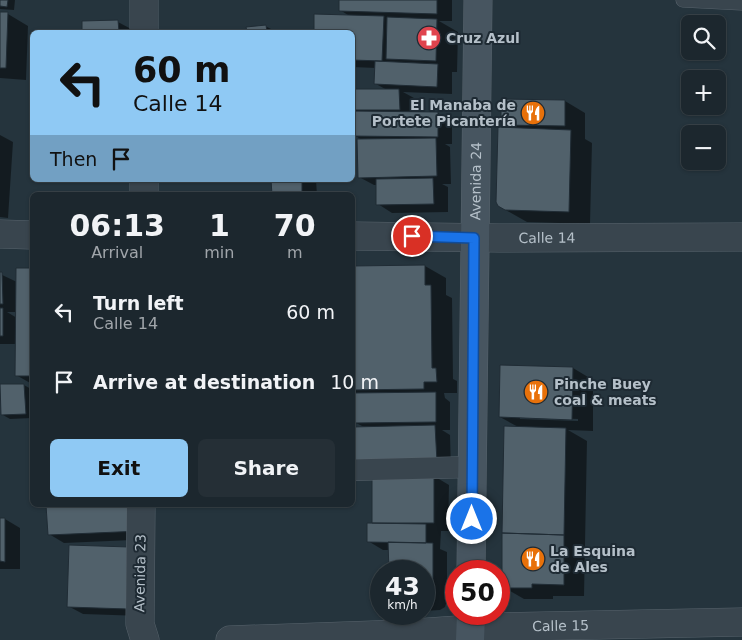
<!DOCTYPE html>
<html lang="en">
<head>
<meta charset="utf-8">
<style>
	:root { --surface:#1c272e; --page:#252f36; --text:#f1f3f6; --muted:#a0a5aa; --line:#3a444a; --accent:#8fc9f4 }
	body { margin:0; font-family:"DejaVu Sans",sans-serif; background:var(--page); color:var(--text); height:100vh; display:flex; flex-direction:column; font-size:19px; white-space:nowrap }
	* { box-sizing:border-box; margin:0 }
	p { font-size:16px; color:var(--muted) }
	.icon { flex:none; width:28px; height:28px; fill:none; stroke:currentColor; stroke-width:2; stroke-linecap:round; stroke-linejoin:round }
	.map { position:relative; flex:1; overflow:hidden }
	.details { position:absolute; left:30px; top:192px; width:325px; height:315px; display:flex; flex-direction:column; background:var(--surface); border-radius:8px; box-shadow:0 1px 4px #0004,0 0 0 1px var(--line) }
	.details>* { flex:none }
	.top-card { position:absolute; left:30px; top:30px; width:325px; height:152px; border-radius:8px; box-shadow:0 1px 4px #0004,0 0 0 1px var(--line); background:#8fc9f4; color:#111; overflow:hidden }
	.controls { position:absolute; left:681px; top:15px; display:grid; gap:10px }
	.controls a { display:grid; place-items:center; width:45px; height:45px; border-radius:8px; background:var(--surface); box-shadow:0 1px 4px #0004,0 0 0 1px var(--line); font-size:25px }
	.speed { position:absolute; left:370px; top:560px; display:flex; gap:10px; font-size:25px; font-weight:700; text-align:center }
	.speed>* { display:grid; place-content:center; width:65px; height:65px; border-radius:50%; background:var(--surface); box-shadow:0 1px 4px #0004,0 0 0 1px var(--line); line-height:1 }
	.speed small { font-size:12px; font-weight:400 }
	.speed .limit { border:8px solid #d22; background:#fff; color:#111 }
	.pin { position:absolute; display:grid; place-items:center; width:42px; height:42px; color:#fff; margin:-21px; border:2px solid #fff; border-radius:50%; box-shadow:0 1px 5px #0007 }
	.me { position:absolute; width:55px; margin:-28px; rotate:0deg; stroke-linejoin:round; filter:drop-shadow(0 0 4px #0008) }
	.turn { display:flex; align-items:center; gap:18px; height:105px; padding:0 20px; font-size:22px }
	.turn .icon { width:65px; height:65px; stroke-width:2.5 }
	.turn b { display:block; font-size:35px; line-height:42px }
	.then { display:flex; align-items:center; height:48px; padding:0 20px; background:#0003; gap:10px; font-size:19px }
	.eta { display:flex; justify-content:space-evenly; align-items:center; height:85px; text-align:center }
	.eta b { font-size:30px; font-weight:700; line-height:35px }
	.primary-button { display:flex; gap:10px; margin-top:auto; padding:10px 20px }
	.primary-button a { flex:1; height:58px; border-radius:8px; background:var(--accent); color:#111; font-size:20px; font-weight:700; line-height:58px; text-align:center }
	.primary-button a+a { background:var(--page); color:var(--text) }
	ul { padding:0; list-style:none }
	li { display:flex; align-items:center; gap:15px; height:70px; padding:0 20px }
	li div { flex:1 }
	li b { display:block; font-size:19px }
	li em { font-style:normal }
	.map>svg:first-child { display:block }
</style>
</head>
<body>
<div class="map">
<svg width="742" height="640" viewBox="0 0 742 640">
	<rect width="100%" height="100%" fill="#25343d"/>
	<path fill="#0007" fill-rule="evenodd" d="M0,0H15L14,10L0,9Z
		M340,0H452V21H439L458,32L457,72H452V94L403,92L414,98V113H438L452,122V144H445L450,147L451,184H442L448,187V212L392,213L378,204L377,185H374L359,177L362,140L354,135L352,90H387L376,84V68L352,67V32H315V16L351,17L340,10Z
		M0,13L8,14L28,26L26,80L0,78Z
		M83,22H118L133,30V32H83Z
		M265,26L273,30V32H248V28Z
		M565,101L585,113V139L592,143L590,224L527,222L502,208L510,129L502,124Z
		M0,135L13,142L8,218L0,217Z
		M272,180H316L317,195H273Z
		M425,266L446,278V295L452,298L453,379L457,381V393H444L445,398L450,402V430H442L450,435L451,470L356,423L355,393L352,392V267Z
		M17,269L32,270V384L16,375L17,344H0V274L17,282ZM7,312H17V318Z
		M573,368L593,380V431L568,430L587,441L584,596H553V599H524L503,587L520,428L500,417ZM520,417L578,419V421L520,419Z
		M1,385H24L31,389L32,418L10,419L3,415Z
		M373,476H434L449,485L448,531H441L440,549L447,552V600L445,607L440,610L424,611V571H390V550H383L368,541L373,525Z
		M64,505L154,510L155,539L64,543L49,534Z
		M0,519H5L20,528V569H0Z
		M70,546L142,616L83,614L68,606Z"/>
	<path fill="#51616b" stroke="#202c35" d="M0,0H8L7,7L0,6Z
		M339,0H437V14L339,11Z
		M0,12H8L6,68H0Z
		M314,14L384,16L382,61L352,60V32H314Z
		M387,17L437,19L436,61L386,59Z
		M118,20L119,32H82V21Z
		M266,25L267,32H247L246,27Z
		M375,61L438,64L437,87L374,84Z
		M352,89H399L400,110H352Z
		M501,99L565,100V126L501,125Z
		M353,111L438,112V137L352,136Z
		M498,127L571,130L569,212L505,210L498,206L496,202Z
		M436,138L437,176L358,178L357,139Z
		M433,178L434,204L376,205V179Z
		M271,180H302V195H272Z
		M425,265V285H431L432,368H436L437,382H424V389L352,390V266Z
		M16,268H32V376H15Z
		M0,272H2L3,304H0Z
		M0,308H3V336H0Z
		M500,365L573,367L572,420L499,417Z
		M0,384H24L26,414L1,415Z
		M436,392V422L354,423L353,393Z
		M435,425L437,462L352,464V427Z
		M504,426L566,428L564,535L502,533Z
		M372,475H434V523H372Z
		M46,505H139L141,531L48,535Z
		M0,518H5V562L0,561Z
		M367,523L426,524V543L367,542Z
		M502,533L564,535V585L532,584V588H502Z
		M388,542L433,543V595L428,601L424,602V571H389Z
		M69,545L129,547L128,609L67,607Z"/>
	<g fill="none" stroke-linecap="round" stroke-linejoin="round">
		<g stroke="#57636c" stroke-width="15">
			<path id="service" d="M683,0L742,3"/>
		</g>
		<g stroke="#57636c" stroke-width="22">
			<path id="pedestrian" d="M352,470L472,467"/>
		</g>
		<g stroke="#57636c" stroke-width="29">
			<path id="minor" d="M144,32V0
				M144,195V180
				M141,505L140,624L145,640"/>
		</g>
		<g stroke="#57636c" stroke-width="29">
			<g id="tertiary">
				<path d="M0,234L32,235"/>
				<path id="s1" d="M352,236L500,238L742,237"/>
				<path id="s2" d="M230,640L401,634L500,627L742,622"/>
			</g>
		</g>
		<g stroke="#57636c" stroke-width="29">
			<g id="secondary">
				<path id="s3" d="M471,571L478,0"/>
				<path d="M470,640L471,614"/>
			</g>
		</g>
		<use href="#service" stroke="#39454e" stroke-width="14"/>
		<use href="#pedestrian" stroke="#39454e" stroke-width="21"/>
		<use href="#minor" stroke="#39454e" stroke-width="28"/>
		<use href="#tertiary" stroke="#39454e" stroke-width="28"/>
		<use href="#secondary" stroke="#475560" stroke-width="28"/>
	</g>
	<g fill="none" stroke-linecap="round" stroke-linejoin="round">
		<g stroke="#114b97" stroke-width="12">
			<path id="route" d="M412,236L474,238L472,519"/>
		</g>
		<use href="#route" stroke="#1a73e8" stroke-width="9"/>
	</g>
	<defs>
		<g id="pharmacy-disc" transform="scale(1.25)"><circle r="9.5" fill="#e0444e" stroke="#1e2a33"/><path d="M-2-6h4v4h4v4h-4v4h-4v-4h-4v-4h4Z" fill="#fff"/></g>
		<g id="restaurant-disc" transform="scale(1.25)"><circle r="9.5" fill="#e8710a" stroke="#1e2a33"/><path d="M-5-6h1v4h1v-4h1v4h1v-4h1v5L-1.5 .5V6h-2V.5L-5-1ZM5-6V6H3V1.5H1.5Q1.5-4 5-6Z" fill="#fff"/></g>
	</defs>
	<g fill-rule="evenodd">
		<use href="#pharmacy-disc" x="429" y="38"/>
		<use href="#restaurant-disc" x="533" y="113"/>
		<use href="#restaurant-disc" x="536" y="392"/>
		<use href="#restaurant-disc" x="533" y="559"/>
	</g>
	<g text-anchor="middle" stroke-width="4" stroke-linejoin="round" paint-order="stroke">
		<g font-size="14" font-weight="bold" fill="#b5c0c9" stroke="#1e2a33" text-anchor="start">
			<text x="446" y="43">Cruz Azul</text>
			<text x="516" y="110" text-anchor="end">El Manaba de<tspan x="516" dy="16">Portete Picantería</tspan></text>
			<text x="554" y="389">Pinche Buey<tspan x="554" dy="16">coal &amp; meats</tspan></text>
			<text x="550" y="556">La Esquina<tspan x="550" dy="16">de Ales</tspan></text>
		</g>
		<g font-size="14" fill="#b5c0c9" stroke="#1e2a33">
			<text dy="5" stroke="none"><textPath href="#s3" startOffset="390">Avenida 24</textPath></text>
			<text dy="5" stroke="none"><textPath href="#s1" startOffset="195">Calle 14</textPath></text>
			<text transform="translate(140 573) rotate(-89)" y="5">Avenida 23</text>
			<text dy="5" stroke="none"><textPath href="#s2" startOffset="331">Calle 15</textPath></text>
		</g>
	</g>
</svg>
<div class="controls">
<a><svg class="icon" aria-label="search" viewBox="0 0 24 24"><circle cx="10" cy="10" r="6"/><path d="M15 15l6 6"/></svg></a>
<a>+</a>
<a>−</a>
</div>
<div class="speed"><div>43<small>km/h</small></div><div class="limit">50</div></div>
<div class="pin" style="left:412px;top:236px;background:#d93025"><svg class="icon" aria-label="arrive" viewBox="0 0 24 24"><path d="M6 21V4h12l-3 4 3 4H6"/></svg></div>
<svg class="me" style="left:472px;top:519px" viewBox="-20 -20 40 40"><circle r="17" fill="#1a73e8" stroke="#fff" stroke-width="3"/><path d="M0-11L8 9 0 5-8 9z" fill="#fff"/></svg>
<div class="top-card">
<div class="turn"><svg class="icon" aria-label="left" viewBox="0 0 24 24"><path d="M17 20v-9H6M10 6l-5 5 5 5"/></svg><div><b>60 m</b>Calle 14</div></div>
<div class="then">Then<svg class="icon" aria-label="arrive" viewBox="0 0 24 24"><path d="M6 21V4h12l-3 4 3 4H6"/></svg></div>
</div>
<section class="details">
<div class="eta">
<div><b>06:13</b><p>Arrival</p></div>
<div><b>1</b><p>min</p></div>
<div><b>70</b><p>m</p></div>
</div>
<ul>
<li><svg class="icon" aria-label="left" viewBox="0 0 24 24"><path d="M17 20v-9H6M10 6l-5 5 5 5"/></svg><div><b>Turn left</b><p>Calle 14</p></div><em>60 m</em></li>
<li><svg class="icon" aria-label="arrive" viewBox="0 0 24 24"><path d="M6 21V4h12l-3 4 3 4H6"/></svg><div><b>Arrive at destination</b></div><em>10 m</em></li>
</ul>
<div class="primary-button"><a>Exit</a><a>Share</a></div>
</section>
</div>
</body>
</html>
